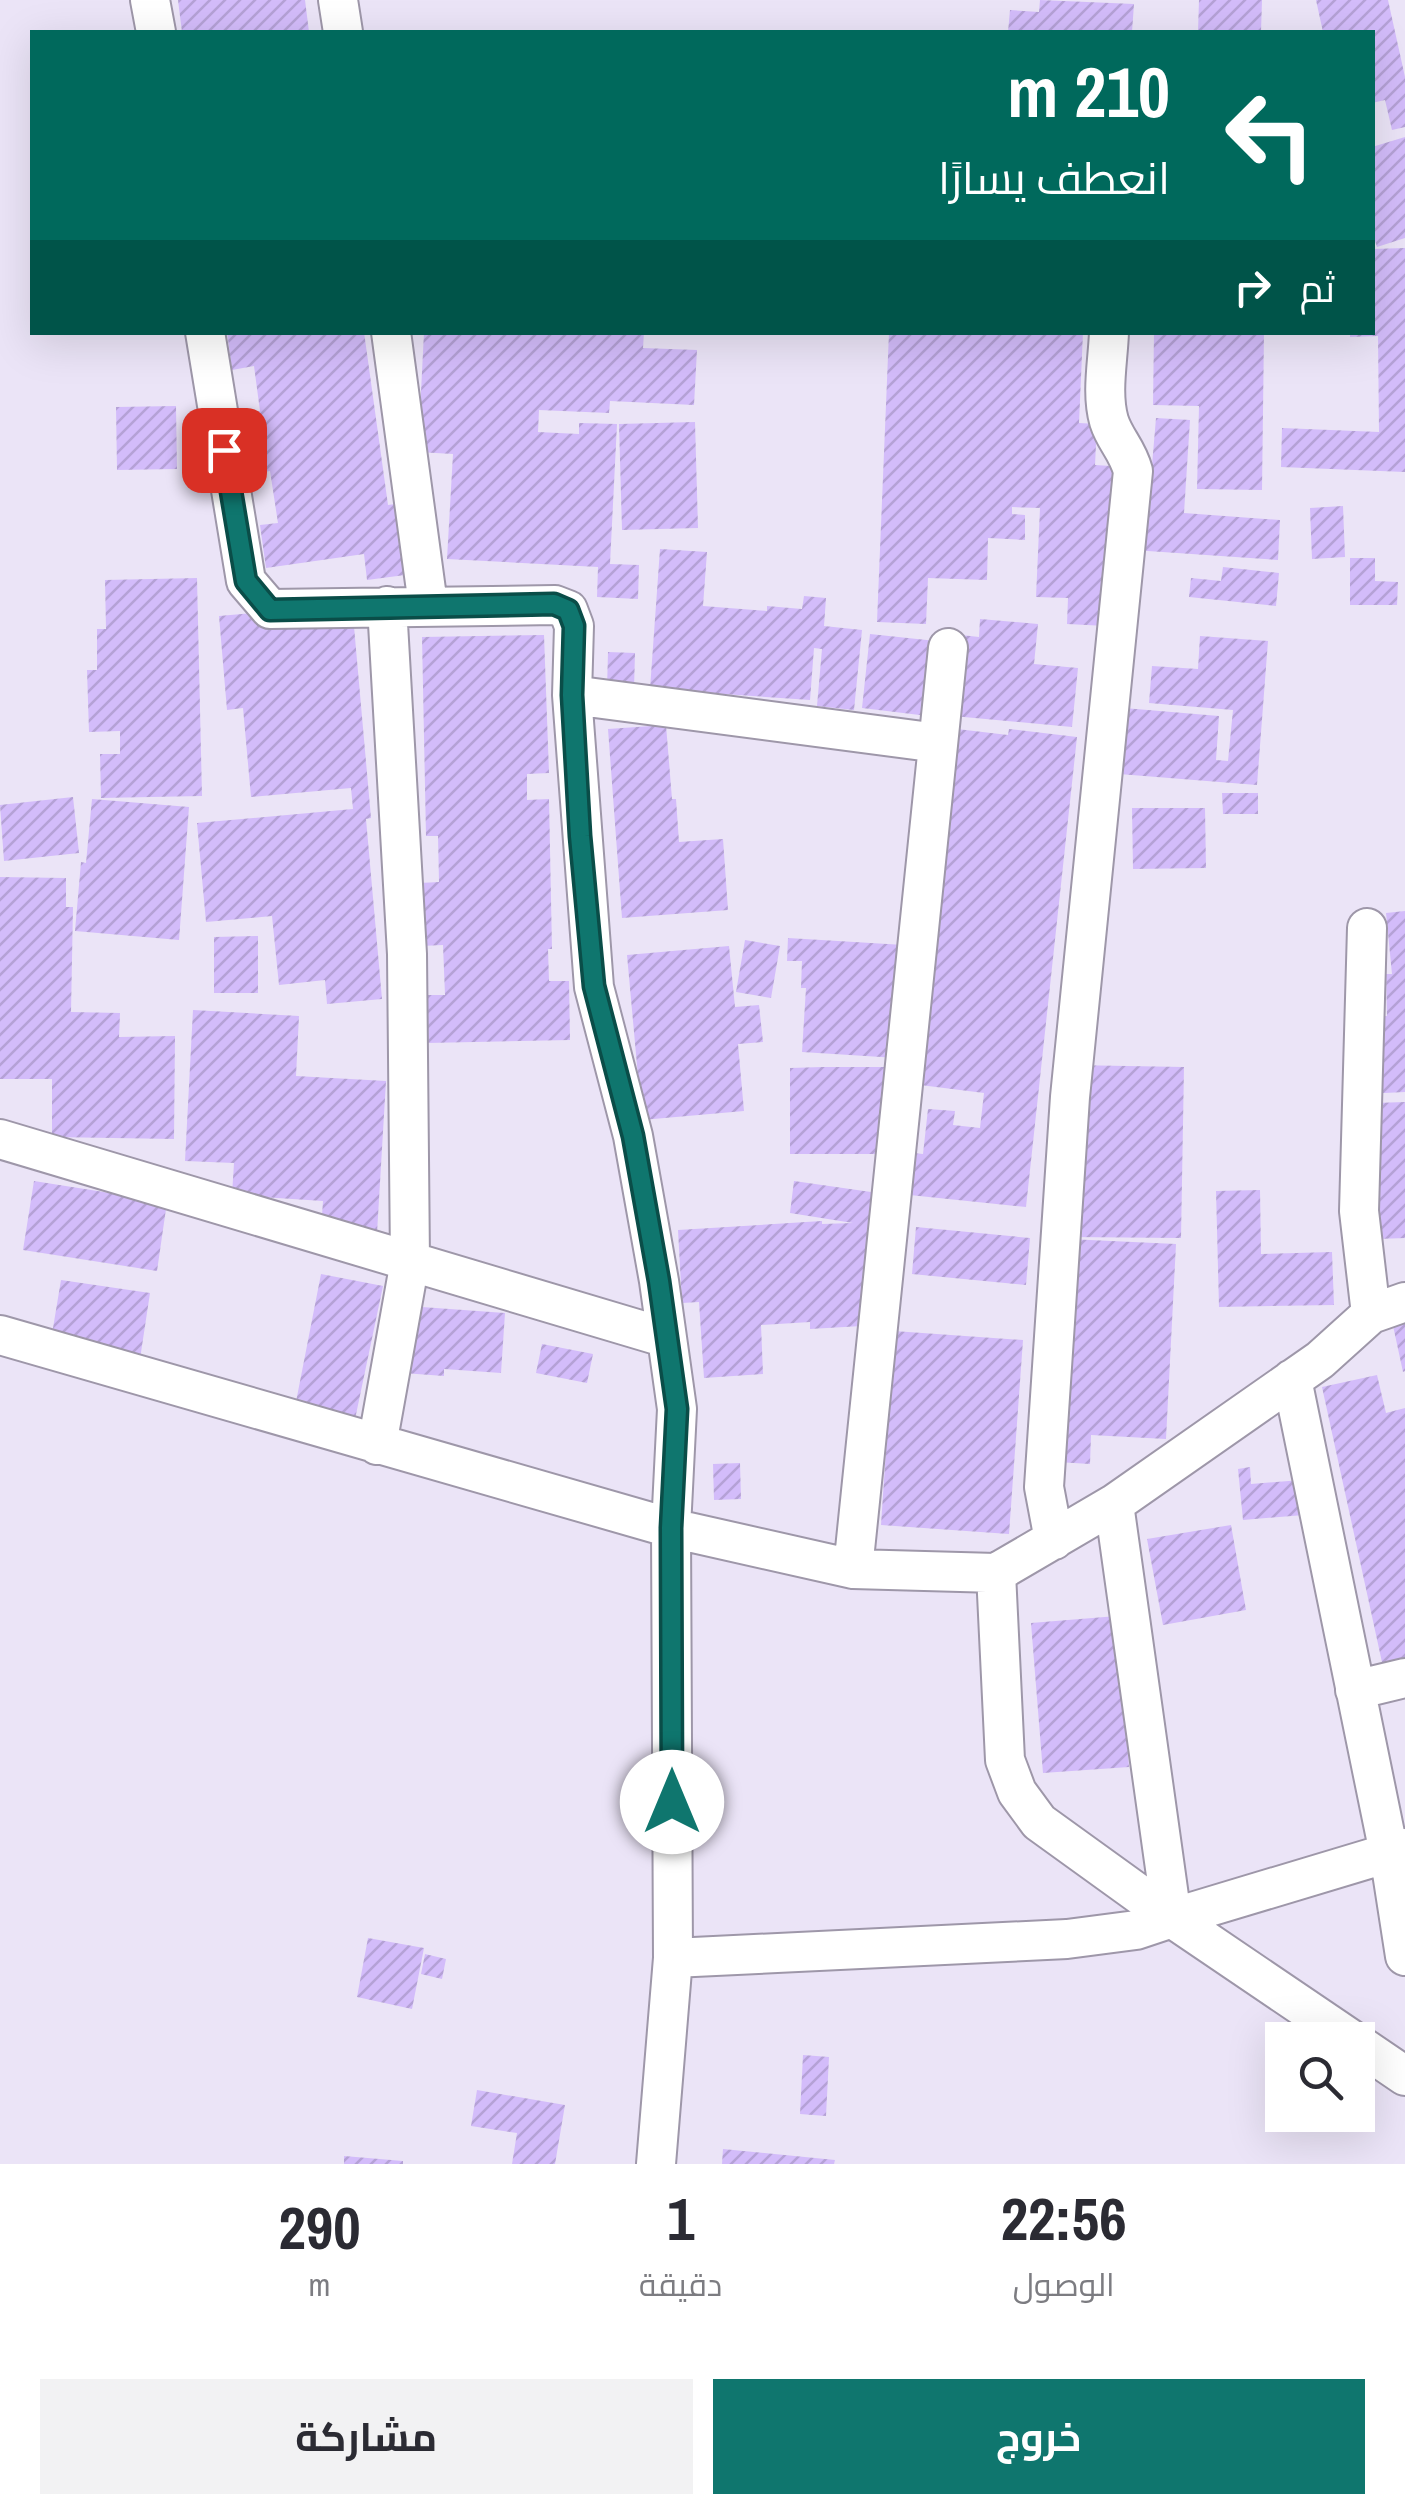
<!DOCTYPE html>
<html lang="ar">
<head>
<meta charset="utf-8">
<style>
	:root { --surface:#fff; --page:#f2f2f3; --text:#2b2b33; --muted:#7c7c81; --accent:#0f766e }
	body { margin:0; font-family:"Archivo Narrow",Cairo,sans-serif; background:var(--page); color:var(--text); direction:rtl; height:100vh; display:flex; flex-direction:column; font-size:38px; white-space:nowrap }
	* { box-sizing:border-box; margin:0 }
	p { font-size:32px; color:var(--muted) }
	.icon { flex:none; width:55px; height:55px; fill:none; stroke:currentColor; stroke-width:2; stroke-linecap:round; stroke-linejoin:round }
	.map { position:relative; height:2164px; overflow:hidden; direction:ltr }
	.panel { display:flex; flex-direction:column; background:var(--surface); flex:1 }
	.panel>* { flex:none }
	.hud { position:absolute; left:30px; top:30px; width:1345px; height:305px; border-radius:0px; box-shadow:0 10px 40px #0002; direction:rtl; background:#00695c; color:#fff; overflow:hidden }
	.controls { position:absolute; left:1265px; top:2022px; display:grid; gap:20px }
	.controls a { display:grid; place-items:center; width:110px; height:110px; border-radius:0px; background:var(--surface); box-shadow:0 10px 40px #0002; font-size:50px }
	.pin { position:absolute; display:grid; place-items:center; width:85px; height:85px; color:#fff; margin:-42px; border-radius:20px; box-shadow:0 5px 15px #0006 }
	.me { position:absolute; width:110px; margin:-55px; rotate:0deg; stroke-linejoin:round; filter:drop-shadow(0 0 8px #0008) }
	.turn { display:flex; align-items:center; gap:35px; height:210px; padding:0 40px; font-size:45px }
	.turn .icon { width:130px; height:130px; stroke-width:2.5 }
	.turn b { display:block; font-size:70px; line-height:85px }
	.then { display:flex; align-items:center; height:95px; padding:0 40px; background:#0003; gap:20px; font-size:38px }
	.eta { display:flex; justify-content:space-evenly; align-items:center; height:170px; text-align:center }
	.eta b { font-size:60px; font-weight:700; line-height:70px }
	.button { display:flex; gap:20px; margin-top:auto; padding:20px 40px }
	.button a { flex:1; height:115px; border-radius:0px; background:var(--accent); color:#fff; font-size:40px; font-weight:700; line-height:115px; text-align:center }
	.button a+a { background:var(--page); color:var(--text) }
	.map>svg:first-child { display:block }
</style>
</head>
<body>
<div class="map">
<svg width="1405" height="2164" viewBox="0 0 1405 2164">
	<defs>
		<pattern id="building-hatch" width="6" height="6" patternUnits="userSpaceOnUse" patternTransform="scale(2.5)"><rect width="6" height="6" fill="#d3bcfa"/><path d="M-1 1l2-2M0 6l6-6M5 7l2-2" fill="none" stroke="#b5a1d6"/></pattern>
	</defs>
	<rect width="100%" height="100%" fill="#ebe4f7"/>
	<path fill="url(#building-hatch)" d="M178,0H305L309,32H182Z
		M1040,0L1134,4L1132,32H1008L1010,10L1039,12Z
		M1199,0H1262L1261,32H1198Z
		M1316,0H1388L1405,77V127L1392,130L1385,100L1372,103V60L1375,59L1372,32H1323Z
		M1405,137V238L1377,247L1372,232V147Z
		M1405,248V472L1281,467L1282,428L1379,432L1378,336L1350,337V332H1372V249Z
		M227,332H364L388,505L395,504L405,575L367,580L364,554L266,568L260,525L278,523L270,471L249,475L240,414L260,411L254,366L232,370Z
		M424,332H644L643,348L697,350L694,405L610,401L609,413L539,410L538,432L579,434V423L617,424L610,564L639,565L638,599L597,597L598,567L447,559L453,454L418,452Z
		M889,332H1083L1079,423L1097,424L1095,465L1111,466V451L1138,474H1112L1106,626L1067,624L1068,598L1036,597L1040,508L1012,507V514L1025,515V540L988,538L987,580L928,578L926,624L877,622Z
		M1154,332H1264L1262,490L1197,489L1199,406L1153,405Z
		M176,406L177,469L117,470L116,407Z
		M1156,418L1190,420L1184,513L1280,520L1278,560L1133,550L1139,476L1151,477Z
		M695,422L698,528L622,530L619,424Z
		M1343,506L1345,557L1312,559L1310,508Z
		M660,549L707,552L703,606L767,611V606L802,609L804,596L826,598L824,626L862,630L854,710L817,706L822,649L814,648L810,700L650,689Z
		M1350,558H1375V581L1398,582L1397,605H1350Z
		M1223,567L1279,573L1276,606L1189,597L1191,578L1221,581Z
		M197,578L202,796L101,798L100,754H120V731L89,732L87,670H97V629H106L105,580Z
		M352,604L371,818L366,819L382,999L327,1004L325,980L279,985L272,916L206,922L197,823L353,809L351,788L251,797L243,708L227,710L219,616Z
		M980,619L1038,624L1034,664L1078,668L1072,727L953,716L961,635L979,637Z
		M870,634L936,641L928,716L862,708Z
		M544,635L549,773L527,774V800L549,799L552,949H548L549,981H569L570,1040L427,1043L426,995H445L443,945L421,946L420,883L439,882L438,836H426L422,637Z
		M1200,636L1268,641L1257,785L1119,774L1124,708L1219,716L1216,760L1228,761L1233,710L1149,703L1152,666L1198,669Z
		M608,652L635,653L634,689H607Z
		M666,725L672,799H676L679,842L723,839L728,910L622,918L608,729Z
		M957,729L1008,735L1009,729L1077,737L1026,1207L900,1194L904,1152L923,1154L928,1109L955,1111L953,1125L980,1128L984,1093L920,1085Z
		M1222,793H1258V814H1223Z
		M73,797L79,853L4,861L0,805Z
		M92,799L189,807L179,940L75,931L81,862L86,863Z
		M1132,808H1205L1206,868L1133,869Z
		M0,877L66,878V907H73L71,1012L120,1013L119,1037L175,1036L174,1139L52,1137V1079H0Z
		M1405,911V1092L1364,1094L1361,1018L1387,1016L1386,974H1392L1386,913Z
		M258,936V993H214V937Z
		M788,938L904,945L897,1058L802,1052L806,988H801L802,961H787Z
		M745,940L780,946L771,998L736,992Z
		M729,946L735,1007L759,1005L763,1042L738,1044L744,1111L642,1120L627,955Z
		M193,1010L299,1016L296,1076L386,1081L377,1233L321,1230L323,1201L232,1195L234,1163L185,1161Z
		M1071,1065L1184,1067L1181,1238L1069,1237Z
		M822,1067H888V1154H790V1068Z
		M1405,1102V1238L1378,1239L1375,1103Z
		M34,1181L167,1202L157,1271L23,1250Z
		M794,1181L878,1193L879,1325L810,1329V1322L761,1325L763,1374L704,1378L699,1302L682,1303L678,1230L822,1221V1224L853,1223L790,1213Z
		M1260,1190L1261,1254L1332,1252L1334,1305L1219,1307L1216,1191Z
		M916,1227L1030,1238L1026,1285L912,1274Z
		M1068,1239L1176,1244L1166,1439L1091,1435L1090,1464L1057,1462Z
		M321,1274L383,1286L354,1424L294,1412Z
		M61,1280L150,1293L140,1359L50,1346Z
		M408,1306L505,1313L501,1373L444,1369V1376L403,1373Z
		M1405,1319V1371L1403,1372L1392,1321Z
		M894,1331L1023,1340L1009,1534L881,1525Z
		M542,1344L593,1354L587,1383L536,1373Z
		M1377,1375L1386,1413L1405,1408V1671L1385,1676L1322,1387Z
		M740,1463L741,1499L714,1500L713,1464Z
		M1250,1467L1251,1484L1301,1480L1304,1515L1243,1520L1238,1469Z
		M1231,1525L1246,1610L1163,1625L1147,1539Z
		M1117,1616L1129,1767L1043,1773L1031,1623Z
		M368,1938L424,1948L412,2009L357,1997Z
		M425,1954L446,1959L442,1979L421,1974Z
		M803,2055L829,2057L826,2116L800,2114Z
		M477,2090L565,2105L555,2164H512L517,2133L471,2126Z
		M723,2149L835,2160L834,2164H722Z
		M344,2156L403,2161V2164H344Z"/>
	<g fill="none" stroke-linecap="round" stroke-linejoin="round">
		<g stroke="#9e97a9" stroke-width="42">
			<path id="street" d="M150,0L156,32
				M338,0L343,32
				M205,332L246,581L270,609L555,605L568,610L574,626L572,695L594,987L633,1136L659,1281L677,1409L671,1528L673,1958L656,2164
				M391,332L428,605
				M572,695L938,743
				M1367,928L1359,1211L1371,1314
				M0,1139L667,1338
				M0,1335L671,1528L853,1569L996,1573L1114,1504L1320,1360L1371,1314L1405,1302
				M1292,1379L1389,1853L1405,1956
				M377,1445L410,1261L407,954L387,606
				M1114,1504L1172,1918L1405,1848
				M1054,1540L1044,1487L1070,1097L1133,471C1127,449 1115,440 1109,421C1101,393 1108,361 1109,332
				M853,1569L948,648
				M996,1573L1005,1760L1017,1792L1039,1822L1172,1918L1352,2040
				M1355,1690L1405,1678
				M673,1958L1067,1939L1136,1930L1172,1918
				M1358,2044L1405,2076"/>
		</g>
		<use href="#street" stroke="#fff" stroke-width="38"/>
	</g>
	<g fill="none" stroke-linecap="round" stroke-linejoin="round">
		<g stroke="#0a4d48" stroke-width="25">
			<path id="route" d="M224,450L246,581L270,610L554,604L568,610L574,626L572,695L580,836L594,986L633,1136L659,1281L677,1409L671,1528L672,1802"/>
		</g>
		<use href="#route" stroke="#0f766e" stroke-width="18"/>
	</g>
</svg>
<div class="controls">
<a><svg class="icon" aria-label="search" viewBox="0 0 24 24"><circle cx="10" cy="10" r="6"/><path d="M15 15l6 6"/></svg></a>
</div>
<div class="pin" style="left:224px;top:450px;background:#d93025"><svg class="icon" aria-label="arrive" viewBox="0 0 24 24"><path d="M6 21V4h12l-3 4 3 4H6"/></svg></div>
<svg class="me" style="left:672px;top:1802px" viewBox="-20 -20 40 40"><circle r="19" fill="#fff"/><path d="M0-13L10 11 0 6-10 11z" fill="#0f766e"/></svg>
<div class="hud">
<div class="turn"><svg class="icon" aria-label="left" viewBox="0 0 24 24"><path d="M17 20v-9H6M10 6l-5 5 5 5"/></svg><div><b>210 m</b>انعطف يسارًا</div></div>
<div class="then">ثم<svg class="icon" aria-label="right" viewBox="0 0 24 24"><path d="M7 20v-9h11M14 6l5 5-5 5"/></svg></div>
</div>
</div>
<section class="panel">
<div class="eta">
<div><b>22:56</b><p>الوصول</p></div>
<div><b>1</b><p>دقيقة</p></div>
<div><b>290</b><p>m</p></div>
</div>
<div class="button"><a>خروج</a><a>مشاركة</a></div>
</section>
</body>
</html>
